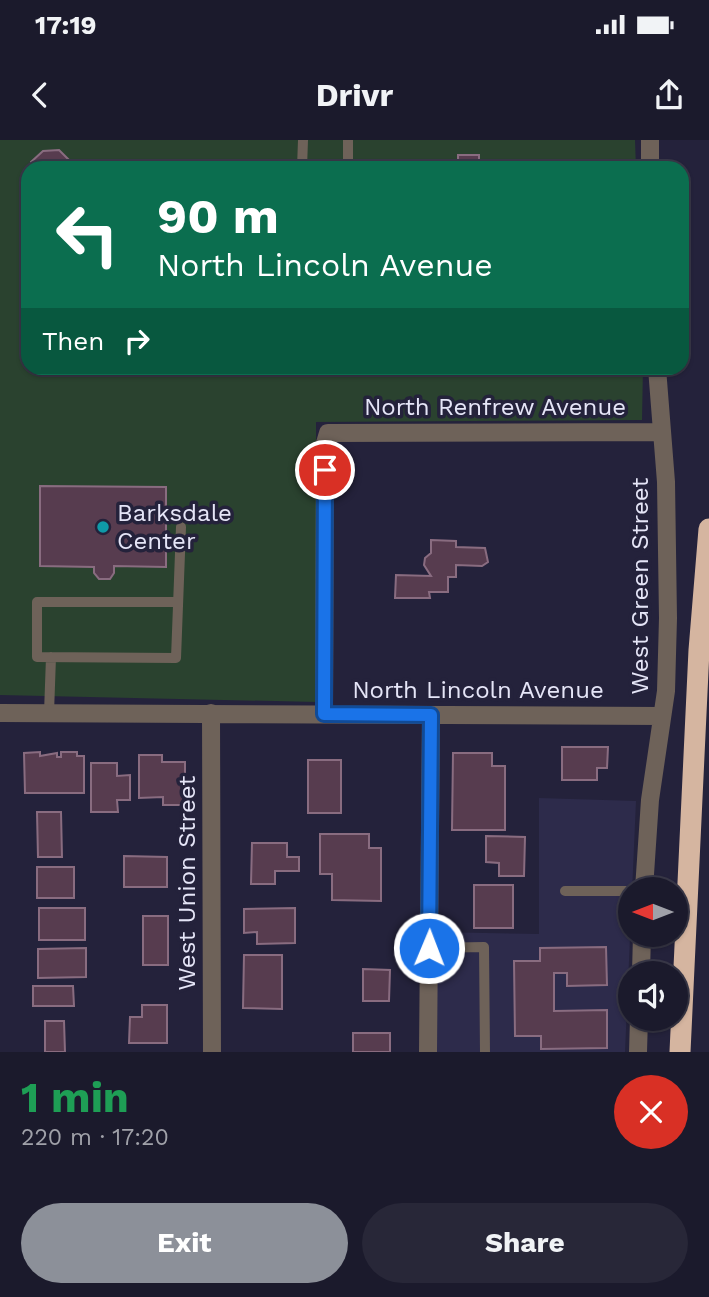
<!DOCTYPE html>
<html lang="en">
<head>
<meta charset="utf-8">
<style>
	:root { --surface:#1b1a2c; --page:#282738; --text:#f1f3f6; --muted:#a0a1a9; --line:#393848; --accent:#8c9099 }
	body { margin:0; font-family:"Work Sans",sans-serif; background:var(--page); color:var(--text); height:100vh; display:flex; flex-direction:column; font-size:26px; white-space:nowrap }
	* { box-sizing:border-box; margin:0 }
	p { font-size:23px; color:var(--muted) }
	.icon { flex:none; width:38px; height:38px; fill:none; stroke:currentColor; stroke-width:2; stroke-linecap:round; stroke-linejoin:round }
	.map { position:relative; height:912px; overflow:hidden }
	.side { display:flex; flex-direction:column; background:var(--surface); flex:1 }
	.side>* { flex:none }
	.top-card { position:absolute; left:21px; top:21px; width:668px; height:214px; border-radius:21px; box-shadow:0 2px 5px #0004,0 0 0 2px var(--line); background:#0b6e4f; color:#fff; overflow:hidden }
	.needle { width:46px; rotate:270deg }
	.controls { position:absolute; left:618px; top:737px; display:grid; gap:14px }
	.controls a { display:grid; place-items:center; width:70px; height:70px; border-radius:50%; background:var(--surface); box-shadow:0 2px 5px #0004,0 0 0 2px var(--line); font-size:35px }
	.pin { position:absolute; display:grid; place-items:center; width:60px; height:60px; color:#fff; margin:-30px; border:4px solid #fff; border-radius:50%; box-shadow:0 2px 7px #0007 }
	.me { position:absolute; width:77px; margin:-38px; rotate:1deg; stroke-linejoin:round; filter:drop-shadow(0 0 5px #0008) }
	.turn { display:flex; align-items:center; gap:24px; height:147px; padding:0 21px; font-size:32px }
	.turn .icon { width:91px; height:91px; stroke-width:2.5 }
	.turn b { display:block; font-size:49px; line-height:60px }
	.then { display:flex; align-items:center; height:66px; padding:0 21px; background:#0003; gap:14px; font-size:26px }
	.round { display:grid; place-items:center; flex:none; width:74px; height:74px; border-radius:37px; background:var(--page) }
	.summary { display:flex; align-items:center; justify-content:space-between; height:119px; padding:0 21px }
	h1 { font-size:42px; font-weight:700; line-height:52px; color:#1e9e55 }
	.action { display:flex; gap:14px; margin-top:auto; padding:14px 21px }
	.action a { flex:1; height:80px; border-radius:42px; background:var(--accent); color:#fff; font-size:28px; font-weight:700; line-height:80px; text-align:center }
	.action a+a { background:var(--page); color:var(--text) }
	.status { display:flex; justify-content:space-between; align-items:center; height:49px; padding:0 35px; background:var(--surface); direction:ltr }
	.status svg { height:19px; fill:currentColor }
	header { display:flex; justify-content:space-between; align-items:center; height:91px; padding:0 21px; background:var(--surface); font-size:32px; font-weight:700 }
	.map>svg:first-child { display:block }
</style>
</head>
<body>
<div class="status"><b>17:19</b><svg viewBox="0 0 49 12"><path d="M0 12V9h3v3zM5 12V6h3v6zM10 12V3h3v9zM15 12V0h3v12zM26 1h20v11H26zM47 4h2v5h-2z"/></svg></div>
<header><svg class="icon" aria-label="back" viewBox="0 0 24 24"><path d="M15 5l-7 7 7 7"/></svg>Drivr<svg class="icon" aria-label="share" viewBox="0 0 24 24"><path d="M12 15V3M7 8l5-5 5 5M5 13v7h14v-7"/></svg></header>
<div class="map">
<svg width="709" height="912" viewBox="0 0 709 912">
	<rect width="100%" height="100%" fill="#24223b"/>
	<path fill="#2d2b4b" d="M539,658L636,661L625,912H436L437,792L539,794Z"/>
	<path fill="#2a422f" d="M0,0H635L636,28H28V228H643L642,280L316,282L317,562L0,555Z"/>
	<path fill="#573c4f" stroke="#896c80" stroke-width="2" d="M59,10L71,22V28H31V22L43,11Z
		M458,15H479V28H458Z
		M40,346L166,347V427L114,426V433L110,439H99L94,433V427L40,426Z
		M431,400L456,401V407L485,408L488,422L482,426L456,425V437H448V452H429L430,458H395L396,435L431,436L424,425L425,418L431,413Z
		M562,607H608L607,628H597V640H562Z
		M40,612V616L57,613V617H61V612H77V616H84V653H25L24,613Z
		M453,613H492V626H505V690H452Z
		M139,615H162V622H185V665H163V657L139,658Z
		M308,620H341V673H308Z
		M91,623H117V636L130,635V660H117L118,672H91Z
		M37,672H61L62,717H38Z
		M320,694H369V708H381V761L332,760V734H320Z
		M486,696L525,697L524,736H499V723L486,722Z
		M252,703H287V717H299V731H275V744H251Z
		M124,716L167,717V747H124Z
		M37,727H74V758H37Z
		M474,745H513V788H474Z
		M39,768H85V800H39Z
		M295,768V803L257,804V792L244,793V769Z
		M143,776H168V825H143Z
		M606,807L607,845L567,846V833H554V871L607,870V908L541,909V896H515L514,821H540V808Z
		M86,808V837L38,838V809Z
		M244,815H282V869L243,868Z
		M363,829L390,830L389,861H363Z
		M33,846H73L74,866H33Z
		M142,865H167V903H129L130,877H142Z
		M45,881H64L65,912H45Z
		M353,893H390V912H353Z"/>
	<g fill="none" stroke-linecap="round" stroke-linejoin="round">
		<path stroke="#6e6259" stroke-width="10" d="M302,28L303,0
			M348,28V0
			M176,462H37V517L176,518L181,387
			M49,573L51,517
			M565,751H630
			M429,808L484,807L485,912"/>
		<path stroke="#6e6259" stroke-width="18" d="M650,0V28
			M0,573L661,576
			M211,573L212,912
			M324,574L325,303L328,293L662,292
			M644,749L650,660L666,551L668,478L666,342L657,228
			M641,833L642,794
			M428,912L431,575
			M638,912L639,878"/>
		<path stroke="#d5b5a0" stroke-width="21" d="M680,912L699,510L709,389"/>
	</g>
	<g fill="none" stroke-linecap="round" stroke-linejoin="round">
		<g stroke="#114b97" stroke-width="18">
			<path id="route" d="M325,330L324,574L431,575L429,808"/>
		</g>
		<use href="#route" stroke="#1a73e8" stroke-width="12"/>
	</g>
	<circle fill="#0f9aa8" stroke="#24223b" stroke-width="2.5" cx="103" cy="387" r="7"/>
	<g text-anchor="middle" stroke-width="7" stroke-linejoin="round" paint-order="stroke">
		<g font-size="24" fill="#e5e5f7" stroke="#24223b">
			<text x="495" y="275">North Renfrew Avenue</text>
			<text transform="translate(640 446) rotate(-90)" y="8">West Green Street</text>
			<text x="478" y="558">North Lincoln Avenue</text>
			<text transform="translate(187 743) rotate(-90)" y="8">West Union Street</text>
		</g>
		<g font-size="24" fill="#e5e5f7" stroke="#24223b" text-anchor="start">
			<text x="117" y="381">Barksdale<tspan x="117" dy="28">Center</tspan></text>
		</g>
	</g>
</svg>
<div class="controls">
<a><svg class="needle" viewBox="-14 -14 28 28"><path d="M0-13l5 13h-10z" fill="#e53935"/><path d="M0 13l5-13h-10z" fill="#a0a1a9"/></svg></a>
<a><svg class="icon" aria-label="sound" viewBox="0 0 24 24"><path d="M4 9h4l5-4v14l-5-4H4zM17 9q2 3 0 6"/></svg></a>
</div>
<div class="pin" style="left:325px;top:330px;background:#d93025"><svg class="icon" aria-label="arrive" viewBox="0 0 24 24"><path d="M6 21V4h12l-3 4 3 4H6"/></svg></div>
<svg class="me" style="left:429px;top:808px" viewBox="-20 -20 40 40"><circle r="17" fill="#1a73e8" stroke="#fff" stroke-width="3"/><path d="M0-11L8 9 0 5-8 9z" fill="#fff"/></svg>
<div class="top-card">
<div class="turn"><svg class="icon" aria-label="left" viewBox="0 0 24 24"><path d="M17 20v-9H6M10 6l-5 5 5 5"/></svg><div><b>90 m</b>North Lincoln Avenue</div></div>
<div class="then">Then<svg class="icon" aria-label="right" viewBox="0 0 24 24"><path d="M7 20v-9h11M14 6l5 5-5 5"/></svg></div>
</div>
</div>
<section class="side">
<div class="summary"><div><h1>1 min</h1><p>220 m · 17:20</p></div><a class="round" style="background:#d93025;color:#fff"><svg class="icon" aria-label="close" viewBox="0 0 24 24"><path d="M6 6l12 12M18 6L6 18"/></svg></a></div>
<div class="action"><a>Exit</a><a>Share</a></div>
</section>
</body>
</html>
